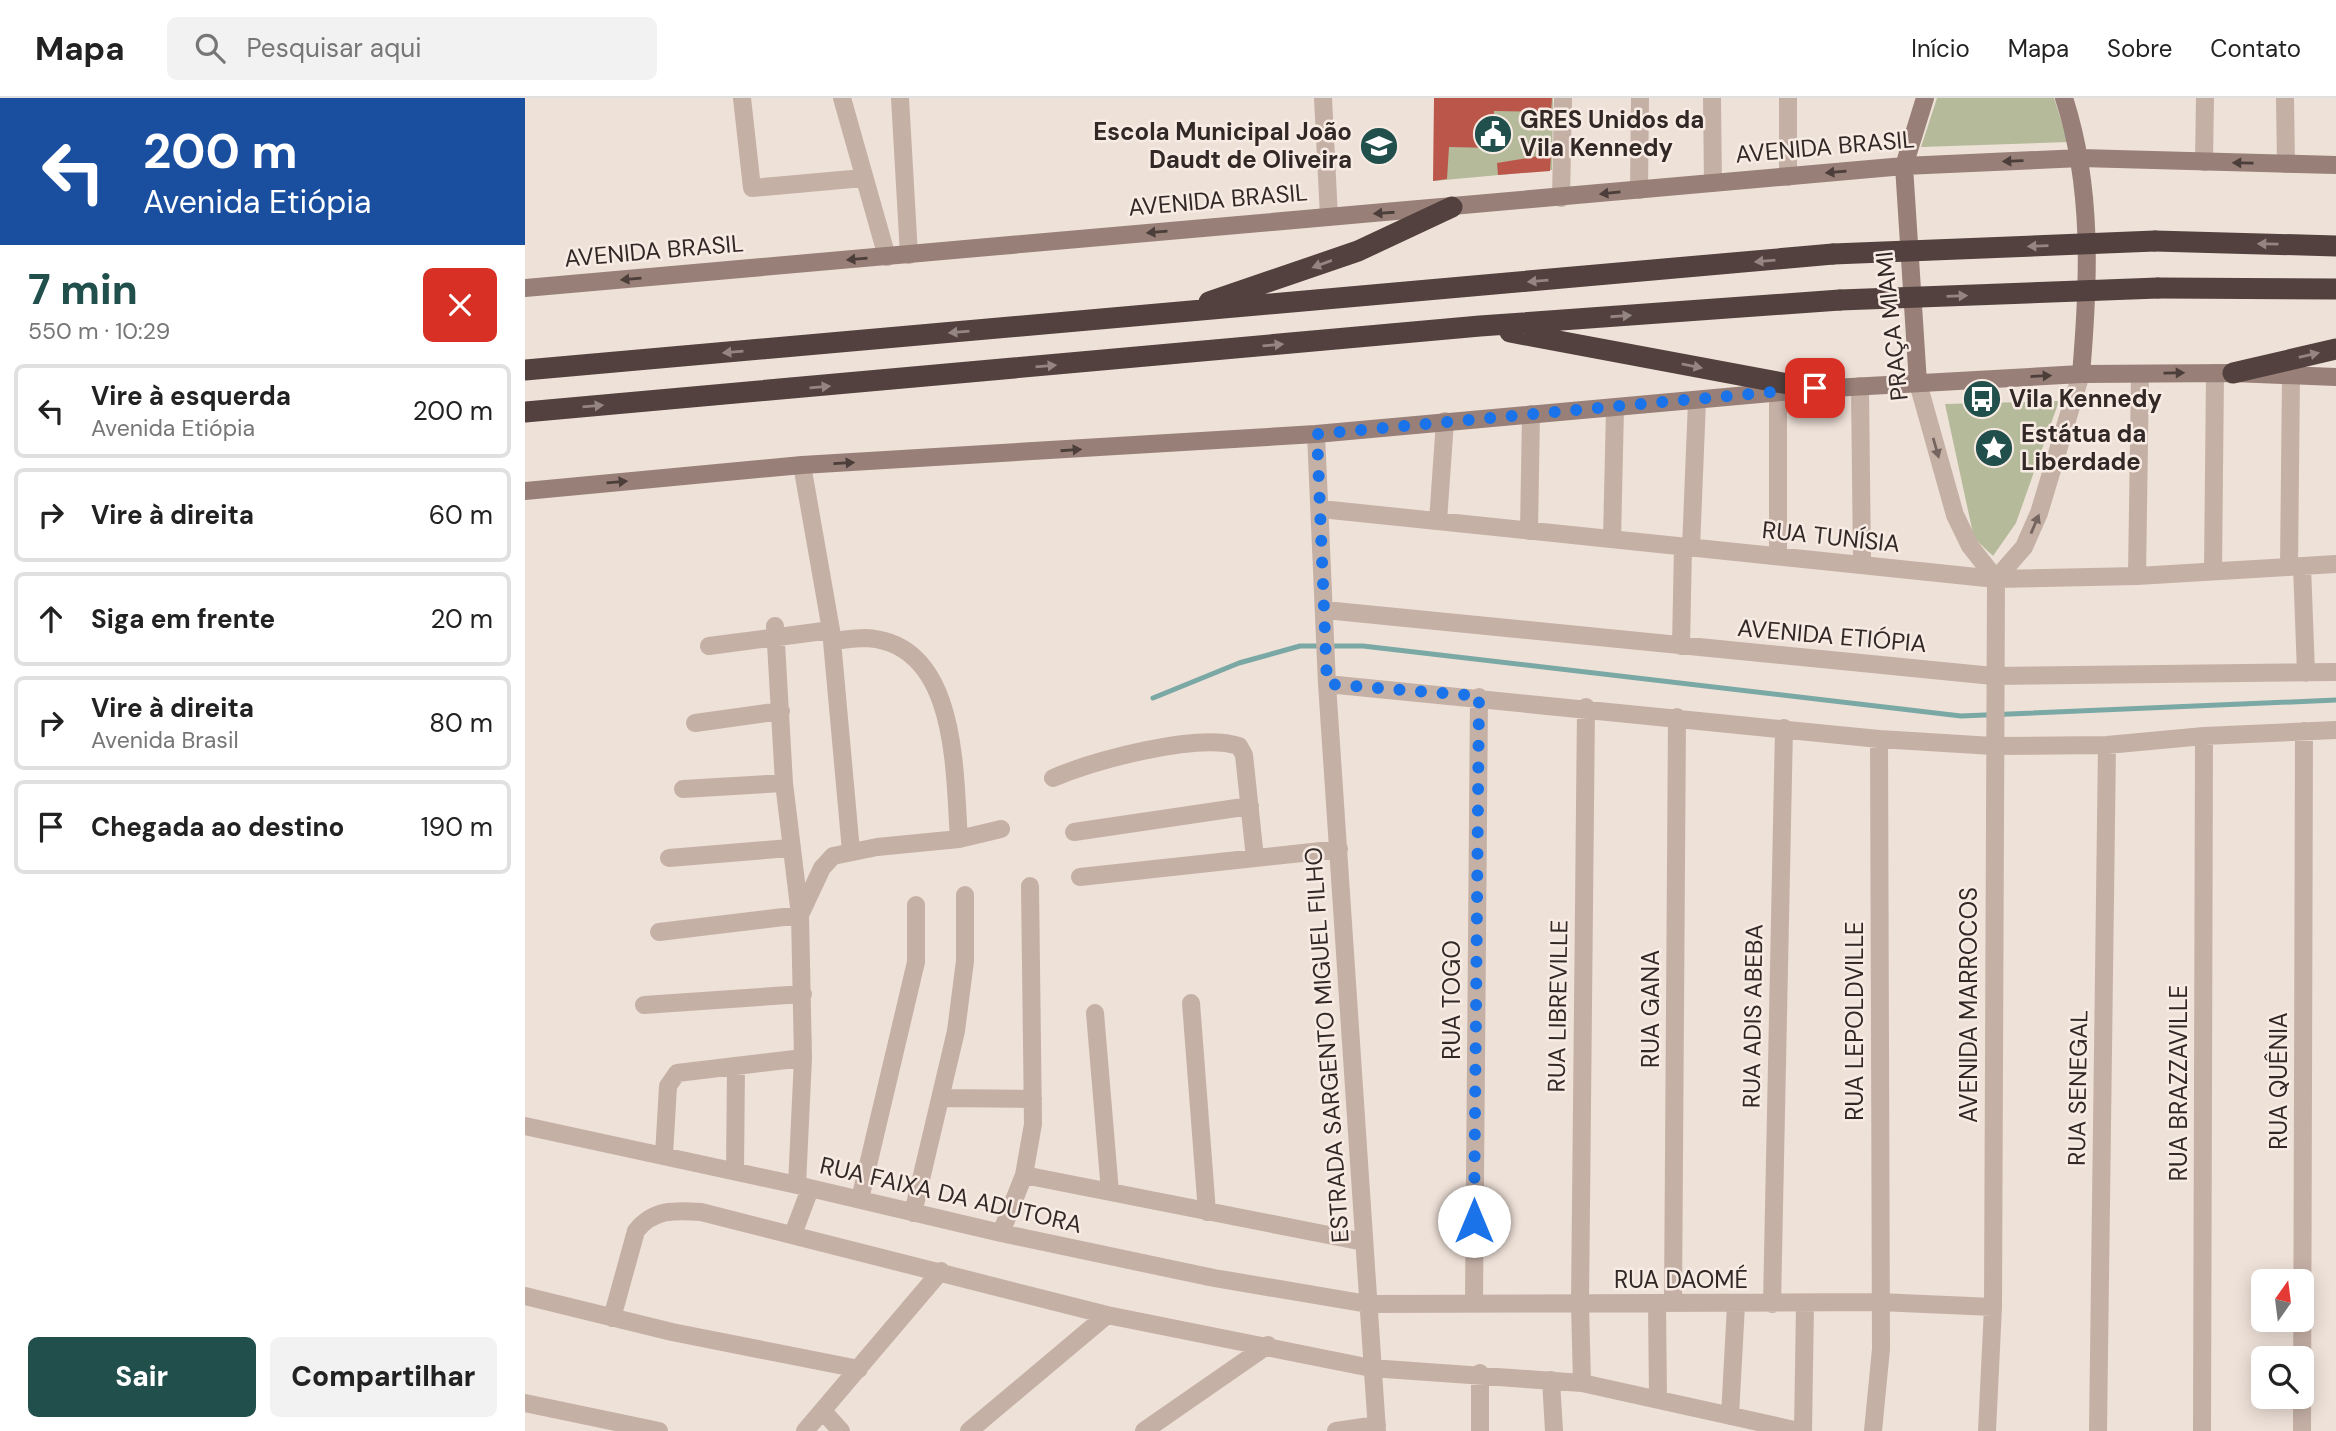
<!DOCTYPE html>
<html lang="pt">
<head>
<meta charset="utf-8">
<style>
	:root { --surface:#fff; --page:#f2f2f2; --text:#222; --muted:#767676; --line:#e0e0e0; --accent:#204f4c }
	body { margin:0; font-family:"DM Sans",sans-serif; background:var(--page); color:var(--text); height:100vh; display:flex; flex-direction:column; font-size:26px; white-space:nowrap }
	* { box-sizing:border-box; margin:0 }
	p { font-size:23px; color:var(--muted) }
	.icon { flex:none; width:38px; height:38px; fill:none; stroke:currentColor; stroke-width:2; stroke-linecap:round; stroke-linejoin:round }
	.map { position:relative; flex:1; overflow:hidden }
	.side { display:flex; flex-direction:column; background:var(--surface); width:525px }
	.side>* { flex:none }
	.hud { background:#1a4fa0; color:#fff; overflow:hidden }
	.needle { width:46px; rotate:14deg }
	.buttons { position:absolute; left:1726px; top:1171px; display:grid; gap:14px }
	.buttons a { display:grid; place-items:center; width:63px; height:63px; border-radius:10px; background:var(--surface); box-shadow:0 4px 18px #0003; font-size:35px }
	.pin { position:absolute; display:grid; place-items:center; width:60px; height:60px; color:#fff; margin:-30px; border-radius:14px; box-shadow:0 4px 10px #0006 }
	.me { position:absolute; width:77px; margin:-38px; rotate:0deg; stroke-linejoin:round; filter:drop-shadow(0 0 5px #0008) }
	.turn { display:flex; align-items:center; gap:24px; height:147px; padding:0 28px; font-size:32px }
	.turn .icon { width:91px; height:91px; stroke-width:2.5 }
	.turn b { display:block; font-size:49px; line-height:60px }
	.round { display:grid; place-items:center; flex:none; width:74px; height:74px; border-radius:10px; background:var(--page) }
	.summary { display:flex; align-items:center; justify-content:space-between; height:119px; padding:0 28px }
	h1 { font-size:42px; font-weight:800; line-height:52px; color:var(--accent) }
	.primary-button { display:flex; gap:14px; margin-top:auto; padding:14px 28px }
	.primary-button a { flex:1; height:80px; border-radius:10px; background:var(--accent); color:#fff; font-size:28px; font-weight:800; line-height:80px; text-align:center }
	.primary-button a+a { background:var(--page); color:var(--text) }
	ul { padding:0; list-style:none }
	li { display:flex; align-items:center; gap:21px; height:94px; margin:0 14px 10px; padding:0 14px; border:4px solid var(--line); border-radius:10px }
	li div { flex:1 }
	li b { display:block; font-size:26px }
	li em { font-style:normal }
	header { display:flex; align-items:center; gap:42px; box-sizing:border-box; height:98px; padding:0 35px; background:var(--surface); border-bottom:2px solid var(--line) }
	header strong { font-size:33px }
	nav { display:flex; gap:38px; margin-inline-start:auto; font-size:24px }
	.search { width:490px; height:63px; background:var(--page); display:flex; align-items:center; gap:18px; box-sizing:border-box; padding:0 24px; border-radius:10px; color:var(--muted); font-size:26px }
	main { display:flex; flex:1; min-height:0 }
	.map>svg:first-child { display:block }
</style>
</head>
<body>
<header>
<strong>Mapa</strong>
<div class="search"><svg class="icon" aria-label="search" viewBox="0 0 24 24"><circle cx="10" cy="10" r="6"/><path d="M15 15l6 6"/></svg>Pesquisar aqui</div>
<nav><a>Início</a><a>Mapa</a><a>Sobre</a><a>Contato</a></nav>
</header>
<main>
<section class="side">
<div class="hud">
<div class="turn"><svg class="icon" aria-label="left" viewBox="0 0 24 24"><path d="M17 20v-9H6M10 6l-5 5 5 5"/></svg><div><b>200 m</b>Avenida Etiópia</div></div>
</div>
<div class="summary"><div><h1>7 min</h1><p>550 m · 10:29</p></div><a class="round" style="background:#d93025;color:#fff"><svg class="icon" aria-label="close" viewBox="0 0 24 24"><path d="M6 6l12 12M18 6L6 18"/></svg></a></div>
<ul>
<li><svg class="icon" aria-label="left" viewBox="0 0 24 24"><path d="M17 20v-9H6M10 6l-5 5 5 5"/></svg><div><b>Vire à esquerda</b><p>Avenida Etiópia</p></div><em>200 m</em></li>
<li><svg class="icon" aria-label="right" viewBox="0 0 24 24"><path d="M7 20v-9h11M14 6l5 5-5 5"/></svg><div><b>Vire à direita</b></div><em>60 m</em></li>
<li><svg class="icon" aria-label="ahead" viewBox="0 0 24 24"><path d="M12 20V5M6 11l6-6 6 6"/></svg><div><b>Siga em frente</b></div><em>20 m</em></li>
<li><svg class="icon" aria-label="right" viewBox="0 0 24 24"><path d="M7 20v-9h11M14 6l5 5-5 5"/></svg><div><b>Vire à direita</b><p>Avenida Brasil</p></div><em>80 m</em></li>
<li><svg class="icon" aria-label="arrive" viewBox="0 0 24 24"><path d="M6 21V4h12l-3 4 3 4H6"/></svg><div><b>Chegada ao destino</b></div><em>190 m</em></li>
</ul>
<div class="primary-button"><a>Sair</a><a>Compartilhar</a></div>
</section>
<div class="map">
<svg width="1811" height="1333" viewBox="0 0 1811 1333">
	<rect width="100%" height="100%" fill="#eee1d8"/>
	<path fill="#b5bb9a" d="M909,0H1028L1027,72L909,83Z
		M1412,0H1529L1543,44L1396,49Z
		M1534,303L1491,425L1468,458L1449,440L1420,306Z"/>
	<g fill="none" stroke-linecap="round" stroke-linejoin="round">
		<path stroke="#7aa8a4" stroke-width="5" d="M628,600L714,565L775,548H838L1436,618L1811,602"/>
	</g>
	<path fill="#bb564a" d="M909,0H1027L1026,14L969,13L968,50L924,49L922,81L908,83Z
		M1026,56L1025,73L973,77L972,65Z"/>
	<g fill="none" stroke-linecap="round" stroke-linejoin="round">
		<path stroke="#c5b0a6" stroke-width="18" d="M217,0L227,90L338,80
			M317,0L362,159
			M375,0L384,157
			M798,0L804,119
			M1187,0L1188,85
			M1760,0L1761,66
			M1679,64L1680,0
			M1263,79V0
			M1114,92L1115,0
			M1036,100L1038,0
			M1393,285L1430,417L1445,448L1471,481
			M1335,288L1337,467
			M1253,293V458
			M791,336L802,586L852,1333
			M277,367L306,532L326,753
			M796,411L1471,481L1612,478L1811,466
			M913,423L920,323
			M1004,433L1006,316
			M1087,441L1090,311
			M1166,450L1172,303
			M1777,468L1781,575
			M1764,469L1766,278
			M1688,473L1690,275
			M1612,478L1615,276
			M1471,481L1499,449L1514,415L1556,276
			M800,512L1468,578L1811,574
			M250,528L259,685L275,817L278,960L272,1087
			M307,543C318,542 329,540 340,540C434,544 429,675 434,741
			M184,548L306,532
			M1156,548L1158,449
			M802,586L1354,641L1468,648L1582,647L1679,638L1811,632
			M170,625L256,613
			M528,680C568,663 672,634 714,648L719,657L730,760
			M158,691L259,685
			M549,734L725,708
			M144,760L265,750
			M555,779L814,751
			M134,834L275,817L297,770L308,758L352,749L434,741L476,731
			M666,905L682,1114
			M119,907L278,896
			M570,915L585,1094
			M416,1000L508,1001
			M0,1028L272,1087L476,1135L689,1180L843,1206L1354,1204L1468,1209
			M139,1057L143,988L152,975L278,960
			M210,1073L211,968
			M499,1077L839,1144
			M335,1101L391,864V807
			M388,1115L431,933L440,863V797
			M476,1135L499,1077L508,1026L505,788
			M268,1136L285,1091
			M0,1198L147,1234L334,1271
			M1148,1204L1152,619
			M949,1205L954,599
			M1132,1205L1133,1301
			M1247,1206L1259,630
			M87,1220L111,1133C128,1111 150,1112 176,1114L582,1217L846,1270L1057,1285L1274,1333
			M955,1275V1333
			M1026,1282L1029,1333
			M1057,1285L1055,1206L1061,609
			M0,1305L134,1333
			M298,1313L316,1333
			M1205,1318L1211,1207
			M280,1333L416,1173
			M444,1333L582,1217
			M619,1333L743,1247
			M811,1333L852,1327
			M1278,1333L1280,1207
			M1348,1333L1356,1251L1354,641
			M1462,1333L1468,1209L1471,481
			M1573,1333L1582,647
			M1677,1333L1679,638
			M1777,1333L1779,633"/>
		<path stroke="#987f77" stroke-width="18" d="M1539,0C1568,89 1564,184 1556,276
			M0,190L1379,68L1556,60L1811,67
			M1393,285L1379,68L1400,0
			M0,393L277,367L791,336L1290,291L1556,276L1708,275L1811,279"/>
		<path stroke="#52413e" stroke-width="21" d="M1630,143L1811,148
			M1633,190L1811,191
			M684,204L833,153L927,109
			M985,234L1290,291
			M0,272L1308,156
			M1708,275L1811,251
			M0,314L955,228L1315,202"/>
		<path stroke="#52413e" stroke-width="21" d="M1308,156L1630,143
			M1315,202L1633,190"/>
	</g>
	<defs><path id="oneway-solid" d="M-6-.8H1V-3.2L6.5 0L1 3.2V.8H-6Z" transform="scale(1.75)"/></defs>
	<g fill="#4c3e3a">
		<use href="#oneway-solid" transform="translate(1488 63) rotate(178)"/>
		<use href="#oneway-solid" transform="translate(1718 65) rotate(-179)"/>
		<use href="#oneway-solid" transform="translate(1311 74) rotate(175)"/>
		<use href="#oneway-solid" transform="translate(1085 95) rotate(174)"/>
		<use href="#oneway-solid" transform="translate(859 115) rotate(176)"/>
		<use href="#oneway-solid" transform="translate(632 134) rotate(175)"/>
		<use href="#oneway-solid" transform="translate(332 161) rotate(175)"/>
		<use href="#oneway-solid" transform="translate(106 181) rotate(175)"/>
		<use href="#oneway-solid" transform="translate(1649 275) rotate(-1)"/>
		<use href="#oneway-solid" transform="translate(1516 278) rotate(-3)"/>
		<use href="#oneway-solid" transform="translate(546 352) rotate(-4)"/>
		<use href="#oneway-solid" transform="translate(319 365) rotate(-3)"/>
		<use href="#oneway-solid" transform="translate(92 384) rotate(-5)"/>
	</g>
	<g fill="#948580">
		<use href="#oneway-solid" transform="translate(1743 146) rotate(-179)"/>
		<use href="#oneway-solid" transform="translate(1513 148) rotate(178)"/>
		<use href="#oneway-solid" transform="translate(1240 163) rotate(175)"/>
		<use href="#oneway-solid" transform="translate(797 166) rotate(160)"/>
		<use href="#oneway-solid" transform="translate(1013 183) rotate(175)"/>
		<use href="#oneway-solid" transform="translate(1432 198) rotate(-2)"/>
		<use href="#oneway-solid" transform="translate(1096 218) rotate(-4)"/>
		<use href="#oneway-solid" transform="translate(434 234) rotate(175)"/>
		<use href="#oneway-solid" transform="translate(748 247) rotate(-5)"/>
		<use href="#oneway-solid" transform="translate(208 254) rotate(175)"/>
		<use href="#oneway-solid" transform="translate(1784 257) rotate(-13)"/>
		<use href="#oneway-solid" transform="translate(521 268) rotate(-5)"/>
		<use href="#oneway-solid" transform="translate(1167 268) rotate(11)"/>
		<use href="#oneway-solid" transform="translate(295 289) rotate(-5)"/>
		<use href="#oneway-solid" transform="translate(68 308) rotate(-5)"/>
	</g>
	<g fill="#746560">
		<use href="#oneway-solid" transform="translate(1411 350) rotate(74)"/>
		<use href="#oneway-solid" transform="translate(1510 426) rotate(-67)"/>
	</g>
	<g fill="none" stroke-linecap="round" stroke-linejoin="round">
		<path stroke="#1a73e8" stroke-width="12" stroke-dasharray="0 21.6" d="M949,1123L954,598L802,586L792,336L1290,290"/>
	</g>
	<defs>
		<g id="civic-disc" transform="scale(2.0125)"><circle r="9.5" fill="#204f4c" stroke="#f7ebe4"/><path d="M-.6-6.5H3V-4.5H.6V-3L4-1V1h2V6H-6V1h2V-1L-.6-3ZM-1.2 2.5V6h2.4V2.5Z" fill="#fff"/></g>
		<g id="school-disc" transform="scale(2.0125)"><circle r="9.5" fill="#204f4c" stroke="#f7ebe4"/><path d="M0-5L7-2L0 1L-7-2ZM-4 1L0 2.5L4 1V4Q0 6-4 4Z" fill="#fff"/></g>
		<g id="bus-disc" transform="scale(2.0125)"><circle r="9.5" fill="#204f4c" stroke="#f7ebe4"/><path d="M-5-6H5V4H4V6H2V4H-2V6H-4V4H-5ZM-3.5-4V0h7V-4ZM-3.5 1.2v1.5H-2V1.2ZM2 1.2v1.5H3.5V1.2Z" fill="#fff"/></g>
		<g id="sight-disc" transform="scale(2.0125)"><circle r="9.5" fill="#204f4c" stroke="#f7ebe4"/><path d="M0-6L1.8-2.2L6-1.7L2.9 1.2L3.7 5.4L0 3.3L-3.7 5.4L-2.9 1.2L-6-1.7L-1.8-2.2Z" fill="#fff"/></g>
	</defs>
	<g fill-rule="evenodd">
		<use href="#civic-disc" x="968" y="36"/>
		<use href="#school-disc" x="854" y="48"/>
		<use href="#bus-disc" x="1457" y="301"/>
		<use href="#sight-disc" x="1469" y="350"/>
	</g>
	<g text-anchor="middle" stroke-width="5" stroke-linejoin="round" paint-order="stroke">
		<g font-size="24" font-weight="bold" fill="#322826" stroke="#f7ebe4" text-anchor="start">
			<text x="995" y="30">GRES Unidos da<tspan x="995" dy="28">Vila Kennedy</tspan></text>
			<text x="827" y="42" text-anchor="end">Escola Municipal João<tspan x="827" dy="28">Daudt de Oliveira</tspan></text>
			<text x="1484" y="309">Vila Kennedy</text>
			<text x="1496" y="344">Estátua da<tspan x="1496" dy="28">Liberdade</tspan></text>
		</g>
		<g font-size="24" fill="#322826" stroke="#f7ebe4">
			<text transform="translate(1300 49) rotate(-5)" y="8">AVENIDA BRASIL</text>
			<text transform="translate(693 102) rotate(-5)" y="8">AVENIDA BRASIL</text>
			<text transform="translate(129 153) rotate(-5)" y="8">AVENIDA BRASIL</text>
			<text transform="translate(1367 228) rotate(-96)" y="8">PRAÇA MIAMI</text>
			<text transform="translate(1306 439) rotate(6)" y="8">RUA TUNÍSIA</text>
			<text transform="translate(1307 538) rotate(5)" y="8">AVENIDA ETIÓPIA</text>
			<text transform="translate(927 902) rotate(-90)" y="8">RUA TOGO</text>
			<text transform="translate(1444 907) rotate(-90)" y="8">AVENIDA MARROCOS</text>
			<text transform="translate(1033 908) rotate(-89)" y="8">RUA LIBREVILLE</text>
			<text transform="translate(1126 911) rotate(-90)" y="8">RUA GANA</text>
			<text transform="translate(1228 918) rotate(-89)" y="8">RUA ADIS ABEBA</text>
			<text transform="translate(1330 923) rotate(-90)" y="8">RUA LEPOLDVILLE</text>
			<text transform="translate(802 947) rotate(-94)" y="8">ESTRADA SARGENTO MIGUEL FILHO</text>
			<text transform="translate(1754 983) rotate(-90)" y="8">RUA QUÊNIA</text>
			<text transform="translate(1654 985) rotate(-90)" y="8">RUA BRAZZAVILLE</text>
			<text transform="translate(1553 990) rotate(-89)" y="8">RUA SENEGAL</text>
			<text transform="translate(426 1097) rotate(13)" y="8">RUA FAIXA DA ADUTORA</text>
			<text x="1156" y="1190">RUA DAOMÉ</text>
		</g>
	</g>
</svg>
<div class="buttons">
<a><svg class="needle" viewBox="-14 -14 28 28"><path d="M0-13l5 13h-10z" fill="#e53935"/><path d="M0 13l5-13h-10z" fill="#767676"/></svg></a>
<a><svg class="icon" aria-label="search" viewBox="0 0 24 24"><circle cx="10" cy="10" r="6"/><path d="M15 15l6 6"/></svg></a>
</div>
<div class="pin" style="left:1290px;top:290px;background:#d93025"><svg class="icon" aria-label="arrive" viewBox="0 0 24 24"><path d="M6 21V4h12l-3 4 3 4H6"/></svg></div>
<svg class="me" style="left:949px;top:1123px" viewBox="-20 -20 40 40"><circle r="19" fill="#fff"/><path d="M0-13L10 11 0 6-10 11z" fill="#1a73e8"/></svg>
</div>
</main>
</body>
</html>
